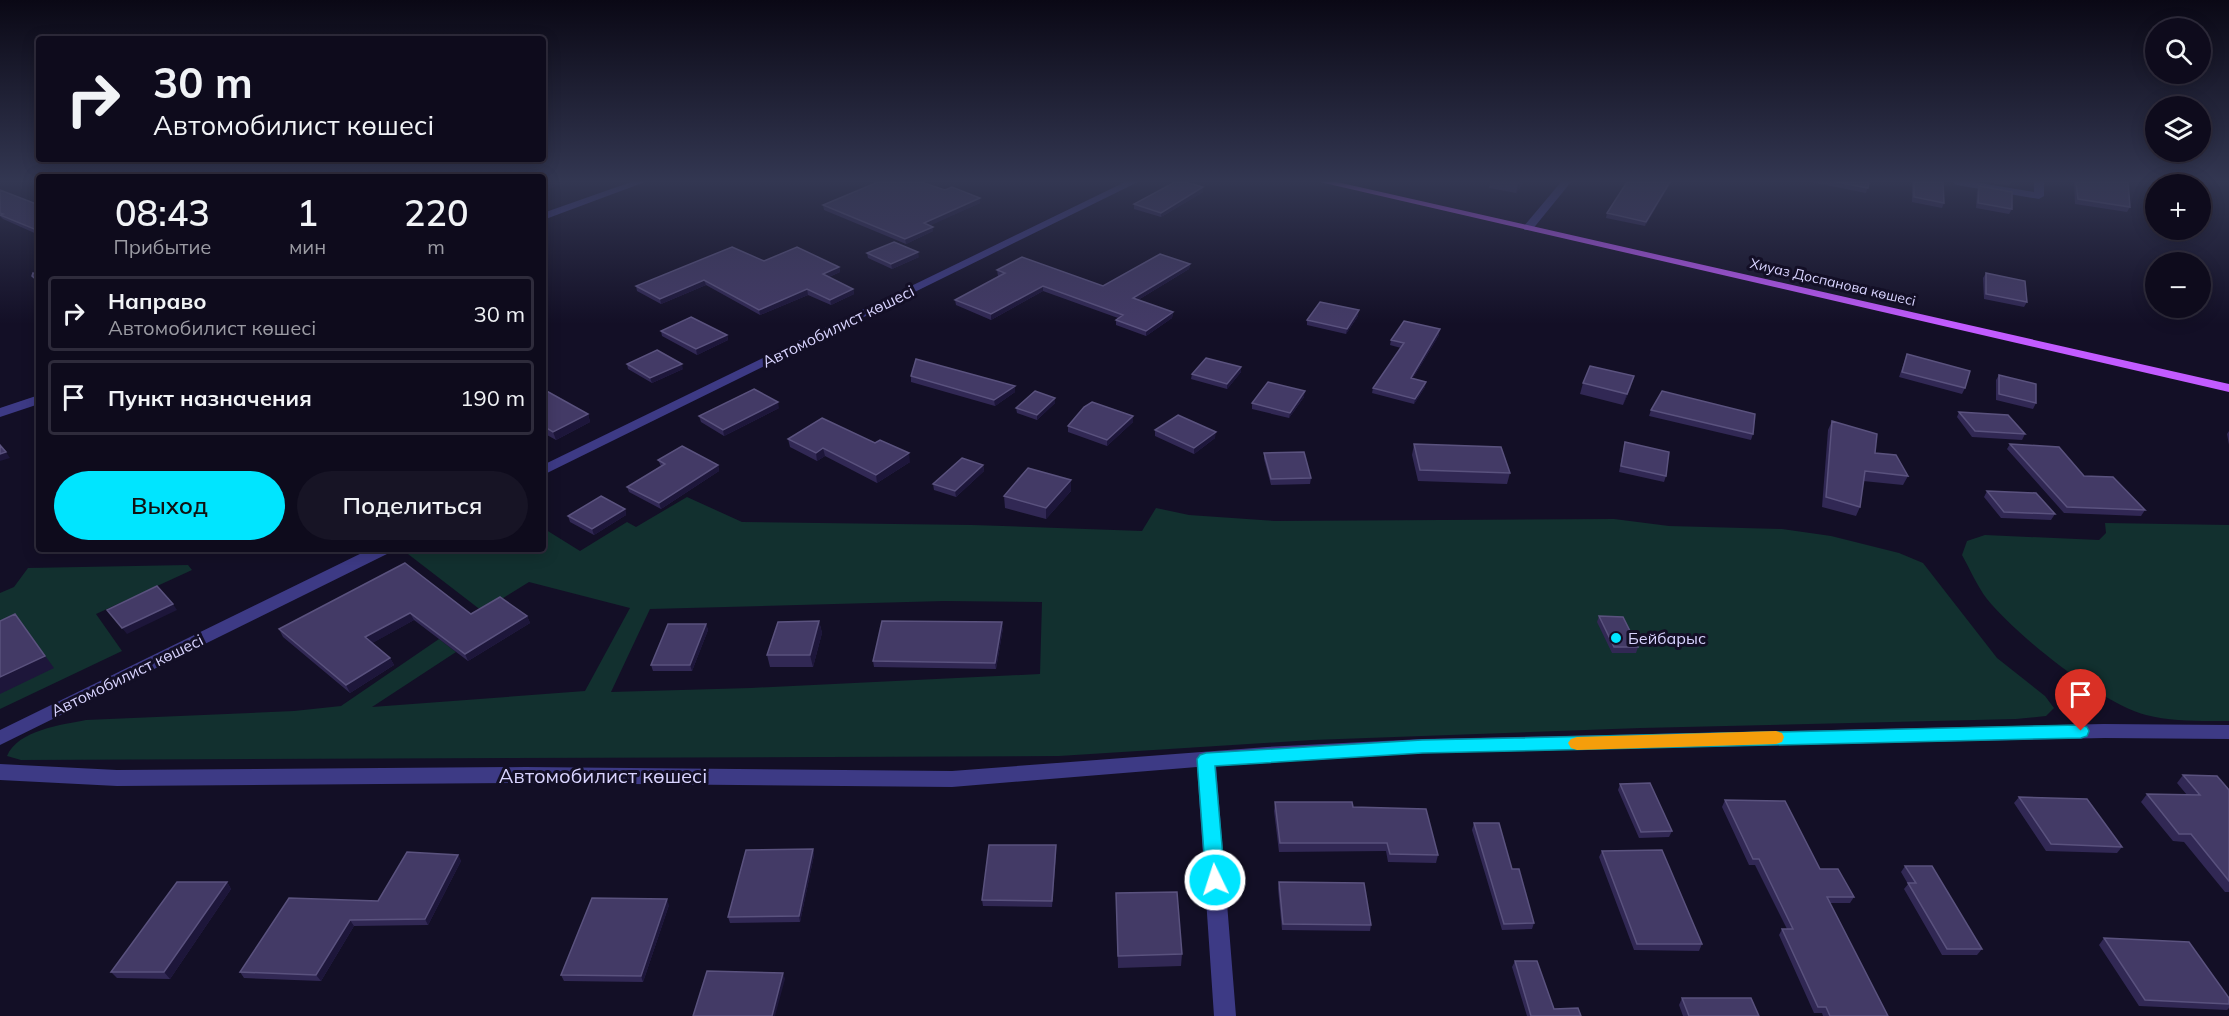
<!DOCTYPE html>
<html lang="ru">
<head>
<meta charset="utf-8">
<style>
	:root { --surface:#0e0b1c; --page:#171425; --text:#f1f3f6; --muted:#9b9ba3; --line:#2e2b3b; --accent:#00e5ff }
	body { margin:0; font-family:Mulish,sans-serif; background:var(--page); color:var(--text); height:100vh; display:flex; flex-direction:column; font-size:22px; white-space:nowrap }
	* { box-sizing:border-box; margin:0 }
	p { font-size:20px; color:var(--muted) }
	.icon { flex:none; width:33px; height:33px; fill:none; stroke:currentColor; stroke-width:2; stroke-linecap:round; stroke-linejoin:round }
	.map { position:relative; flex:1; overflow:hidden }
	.side { position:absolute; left:36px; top:174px; width:510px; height:378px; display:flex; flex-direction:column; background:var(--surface); border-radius:6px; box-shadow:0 3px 15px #0003,0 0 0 2px var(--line) }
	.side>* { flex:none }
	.top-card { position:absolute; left:36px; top:36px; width:510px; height:126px; border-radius:6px; box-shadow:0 3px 15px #0003,0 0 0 2px var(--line); background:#0e0b1c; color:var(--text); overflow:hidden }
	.tools { position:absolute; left:2145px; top:18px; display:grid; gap:12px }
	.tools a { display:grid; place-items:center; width:66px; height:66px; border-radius:50%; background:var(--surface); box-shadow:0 3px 15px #0003,0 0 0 2px var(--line); font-size:30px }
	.pin { position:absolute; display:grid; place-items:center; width:51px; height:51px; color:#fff; margin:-62px -26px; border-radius:50% 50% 50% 0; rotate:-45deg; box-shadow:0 0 6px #0007 }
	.pin .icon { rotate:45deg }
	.me { position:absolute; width:66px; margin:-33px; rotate:356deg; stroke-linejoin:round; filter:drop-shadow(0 0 4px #0008) }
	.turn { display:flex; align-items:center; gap:21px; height:126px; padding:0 18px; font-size:27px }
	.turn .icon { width:78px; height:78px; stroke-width:2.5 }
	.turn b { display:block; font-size:42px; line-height:51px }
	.eta { display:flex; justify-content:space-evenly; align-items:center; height:102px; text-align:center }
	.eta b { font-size:36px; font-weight:600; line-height:42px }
	.cta { display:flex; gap:12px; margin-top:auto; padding:12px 18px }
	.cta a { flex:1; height:69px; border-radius:36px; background:var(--accent); color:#111; font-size:24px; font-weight:600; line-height:69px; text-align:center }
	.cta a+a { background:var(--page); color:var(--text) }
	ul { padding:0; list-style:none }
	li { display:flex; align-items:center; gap:18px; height:75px; margin:0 12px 9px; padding:0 6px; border:3px solid var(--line); border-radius:6px }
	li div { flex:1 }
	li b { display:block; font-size:22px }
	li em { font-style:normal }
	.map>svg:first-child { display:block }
</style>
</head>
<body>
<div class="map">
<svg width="2229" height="1016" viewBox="0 0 2229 1016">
	<rect width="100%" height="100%" fill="#130f26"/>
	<path fill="#12302f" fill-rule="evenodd" d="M687,497L742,522L972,525L1142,531L1156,508L1189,515L1275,521L1614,519L1669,526L1782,529L1831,536L1899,553L1923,563L1997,658L2045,696L2054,708L2046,716L2016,719L1641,728L1312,740L1059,756L21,760L7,756C18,730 61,725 86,720L294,711L341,706L439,639L456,652L372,707L585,691L630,608L529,582L482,611L408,554L419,549H543V528L580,551L627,522L636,527ZM944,601L1042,602L1040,674L751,688L611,692L650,609Z
		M2105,523L2229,525V721C2202,721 2173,722 2146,715C2101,703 2017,636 1987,599C1977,586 1970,569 1962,555L1967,541L1985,535L2099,540L2106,533Z
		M188,565L192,570L96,614L122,651L0,709V593L14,587L28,568Z"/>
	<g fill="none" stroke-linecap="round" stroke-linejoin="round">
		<path fill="#3d3a85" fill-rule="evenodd" d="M631,182H645L543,220V213Z
			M1125,182H1138L543,475V465Z
			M1561,182H1571L1532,230H1524V226Z
			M1952,182H1974L2034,192V182H2044V196L2039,199L1957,185Z
			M39,395V404L0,417V408Z
			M370,549H391L389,553L0,745V730Z
			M2104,724L2229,725V739L2104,738L1422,753L1216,765L1236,1016H1214L1197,767L952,787L525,783L117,786L0,780V764L117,770L525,767L952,771L1267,747L1422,739Z"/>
		<path fill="#c25bff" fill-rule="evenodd" d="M1320,182H1337L2229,384V392Z"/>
	</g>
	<path fill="#312854" d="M1490,182H1524L1516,193L1489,188Z
		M1627,182H1671L1645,226L1606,218L1607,213Z
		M1811,182H1869L1866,193Z
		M1912,182H1943L1944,203L1942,208L1912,202Z
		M1987,182H2011L2009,186Z
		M2074,182H2128L2130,207L2127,212L2075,204Z
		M1979,186L2012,209L2009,214L1976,208L1977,191Z
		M1203,187V192L1161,217L1134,209V204Z
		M0,190L39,205V235L3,219L0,216Z
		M945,190L980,198V203L930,225L933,231L906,244L824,210L823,205Z
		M867,253L919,257L892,269L868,258Z
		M764,261L839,267L840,272L829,277L853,289L854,294L831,305L808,295L760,315L706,285L661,304L637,291L636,286Z
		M1190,264L1189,269L1138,300L1173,312L1172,318L1146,336L1116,325V320L1118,318L1043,291L991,320L956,305L955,300L999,276H998L997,270L1103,286Z
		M1986,273L2027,302L2024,307L1984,299L1983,278Z
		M1358,316L1346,334L1307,325V320Z
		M661,331L727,335L728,340L697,355L662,336Z
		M1439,335L1413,378L1425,387L1414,404L1372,393L1373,388L1401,348L1390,345L1391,340Z
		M1907,354L1965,388L1962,394L1899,377Z
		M627,364L683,369L652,383L628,369Z
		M1241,367V372L1227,389L1191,379L1192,374Z
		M1999,375L2036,403L2033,409L1996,400V380Z
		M911,376L1015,392L995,406L911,382Z
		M543,382L548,392L588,414L590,422L556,440L547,435L543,437Z
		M1583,383L1631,387L1623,405L1580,394Z
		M1304,397L1289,418L1252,409V403Z
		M1055,398V403L1037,420L1017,413L1016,408Z
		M779,408L724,436L701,422L699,416Z
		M1651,410L1753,434L1751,440L1649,416Z
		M1959,412L2025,434L2022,440L1972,437L1957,417Z
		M1133,416V422L1107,446L1068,432V426Z
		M1832,421L1875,453L1908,476L1903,485L1863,481L1860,507L1856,516L1822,507L1828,430Z
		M1155,430L1215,438L1194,454L1155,436Z
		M2229,431V445L2227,434Z
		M788,439L910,462L877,483L825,456L817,461L790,447Z
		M1625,442L1666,476L1664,482L1619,472Z
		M1414,444L1510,473L1507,484L1418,481L1412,455Z
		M2010,444L2084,476L2145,510L2141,516L2064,513L2007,449Z
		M1264,453L1311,478L1310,484L1271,485L1264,459Z
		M658,460L718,465L719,471L661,509L629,492L627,487L661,466Z
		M983,465L984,471L956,497L934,490L933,484Z
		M1071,491L1046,519L1005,508L1004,496Z
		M1987,491L2055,514L2051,520L2001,518L1984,497Z
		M625,509L626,515L594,535L570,522L568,516Z
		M405,563L471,614L527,616L530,623L468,661L414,620L372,643L390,658L394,665L350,693L283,637L279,629Z
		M1599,616L1638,647L1636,653H1612L1597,622Z
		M819,621L822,633L813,667H770L767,655Z
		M706,624L708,630L692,671H653L651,665Z
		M1003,628L996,669L874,667L873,661Z
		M2183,775L2229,790V892H2225L2184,842L2173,841L2141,802L2147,794L2187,795L2177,783Z
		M1620,784L1672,831L1669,837L1639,838L1618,790Z
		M2019,797L2122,847L2117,853L2046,851L2014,803Z
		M1725,800L1820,869L1854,897L1850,903H1830L1888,1016H1823L1822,1013H1814L1779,935L1782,929H1787L1755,865H1749L1722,807Z
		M1275,802L1353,807L1438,855L1436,863L1388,862L1386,851L1279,852L1274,811Z
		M1474,823L1512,869L1534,923L1532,929L1502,930L1472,830Z
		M813,849L814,855L800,922L730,923L728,917Z
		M1602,851L1702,944L1699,951L1634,950L1599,857Z
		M1056,852L1052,907L983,906L982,900Z
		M458,855L461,861L428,925L354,926L321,981L244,978L240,972L378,901Z
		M1905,866L1982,949L1977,955H1942L1904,889L1908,884L1901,872Z
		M227,882L231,889L170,979L117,978L111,972Z
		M1279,882L1371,925L1370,931L1282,930L1278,889Z
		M1116,893L1182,954L1181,966L1118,968Z
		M669,905L643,982L564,981L561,975Z
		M2104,938L2229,998V1008L2227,1010L2139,1006L2099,945Z
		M1515,961L1554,1009L1581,1016H1527L1512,967Z
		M1682,998L1759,1016H1683L1679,1005Z"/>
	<path fill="#1d163a" d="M543,182H568L545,190Z
		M1519,182H1524L1516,193L1518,184Z
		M1670,182H1671L1667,189L1645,226L1646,222Z
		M1203,187V192L1161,217V213Z
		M980,198V203L925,228L924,223Z
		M933,227V231L906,244L905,239Z
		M918,252L919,257L892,269L891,264Z
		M1190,264L1189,269L1133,303V298Z
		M839,267L840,272L824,279L823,274Z
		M704,280L706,285L661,304L660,299Z
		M1043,286V291L991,320V314Z
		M807,289L808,295L760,315L759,310Z
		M853,289L854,294L831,305L830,300Z
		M1359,310L1358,316L1346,334L1347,329Z
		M1173,312L1172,318L1146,336V331Z
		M1440,329L1439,335L1410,383L1411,378Z
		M727,335L728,340L697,355L696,349Z
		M682,364L683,369L652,383L650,378Z
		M1241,367V372L1227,389V384Z
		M1634,376L1631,387L1623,405L1627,394Z
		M1426,382L1425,387L1414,404L1415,399Z
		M545,384L548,391L543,394V385Z
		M1015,386V392L995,406L994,400Z
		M1305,391L1304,397L1289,418L1290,413Z
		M1055,398V403L1037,420V415Z
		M778,402L779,408L724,436L723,430Z
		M588,414L590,422L556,440L553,432Z
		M1133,416V422L1107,446V440Z
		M545,427L547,435L543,437V428Z
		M1216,432L1215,438L1194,454V448Z
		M823,448L825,456L817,461L816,453Z
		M6,452L10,458L0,461V454Z
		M909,453L910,462L877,483L876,475Z
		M718,465L719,471L661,509L659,503Z
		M983,465L984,471L956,497L955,491Z
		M1071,480V491L1046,519V508Z
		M625,509L626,515L594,535L592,529Z
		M173,604L177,610L127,634L122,628Z
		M410,613L414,620L369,645L365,637Z
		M15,614L54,668L0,694V677Z
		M527,616L530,623L468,661L465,654Z
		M819,621L822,633L813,667L810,655Z
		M1002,622L1003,628L996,669L995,663Z
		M706,624L708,630L692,671L690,665Z
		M390,658L394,665L350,693L346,685Z
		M1056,845V852L1052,907V901Z
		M813,849L814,855L800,922L799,916Z
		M458,855L461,861L428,925L425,919Z
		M227,882L231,889L170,979L164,972Z
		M667,899L669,905L643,982L641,976Z
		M350,920L354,926L321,981L316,975Z
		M783,973L785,979L775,1016H772Z"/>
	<path fill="#433a66" stroke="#5a527e" stroke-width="1.5" d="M878,182H921L945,190L952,187L980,198L924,223L933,227L905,239L823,205Z
		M1175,182H1185L1203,187L1161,213L1134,204Z
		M1627,182H1670L1646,222L1607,213Z
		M1837,182H1869L1868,188Z
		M1914,182H1943L1944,203L1914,197Z
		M2076,182H2128L2130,207L2078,199Z
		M1979,186L2012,192V209L1978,203Z
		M0,190L39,205V231L0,215L3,214L0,213Z
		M894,242L918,252L891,264L867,253Z
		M732,247L764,261L797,247L839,267L823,274L853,289L830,300L807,289L759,310L704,280L660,299L636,286Z
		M1160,254L1190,264L1133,298L1173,312L1146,331L1116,320L1123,315L1043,286L991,314L955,300L1005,273L997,270L1022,257L1103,286Z
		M33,273L39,275V282L32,276Z
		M1986,273L2025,281L2027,302L1986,294Z
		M1320,302L1359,310L1347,329L1307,320Z
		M691,317L727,335L696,349L661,331Z
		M1404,321L1440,329L1411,378L1426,382L1415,399L1373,388L1404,343L1391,340Z
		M657,350L682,364L650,378L627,364Z
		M1907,354L1970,371L1965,388L1902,372Z
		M1206,358L1241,367L1227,384L1192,374Z
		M916,359L1015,386L994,400L911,376Z
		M1590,366L1634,376L1627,394L1583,383Z
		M1999,375L2036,384V403L1999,394Z
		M1268,382L1305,391L1290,413L1252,403Z
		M543,389L588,414L553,432L545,427L543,428Z
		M754,389L778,402L723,430L699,416Z
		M1035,391L1055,398L1037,415L1016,408Z
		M1662,391L1755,414L1753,434L1651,410Z
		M1092,402L1133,416L1107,440L1068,426L1084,407Z
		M1959,412L2008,415L2025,434L1975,431Z
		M1178,415L1216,432L1194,448L1155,430Z
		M822,418L875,443L880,440L909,453L876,475L823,448L816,453L788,439Z
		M1832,421L1877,434L1875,453L1896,455L1908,476L1865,471L1860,507L1826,497Z
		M1625,442L1669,452L1666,476L1621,466Z
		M1414,444L1501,447L1510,473L1420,470Z
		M2010,444L2059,447L2084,476L2113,477L2145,510L2067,507Z
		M0,445L6,452L0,454Z
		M682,446L718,465L659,503L627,487L665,464L658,460Z
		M1304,452L1311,478L1271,479L1264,453Z
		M962,458L983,465L955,491L933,484Z
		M1028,468L1071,480L1046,508L1004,496Z
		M1987,491L2036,493L2055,514L2004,512Z
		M601,496L625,509L592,529L568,516Z
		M405,563L471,614L500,597L527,616L465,654L410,613L365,637L390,658L346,685L279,629Z
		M157,586L173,604L122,628L107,610Z
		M15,614L45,656L0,677V621Z
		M1599,616L1623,617L1638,647H1614Z
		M819,621L810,655H767L778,622Z
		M882,621L1002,622L995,663L873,661Z
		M668,624H706L690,665H651Z
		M2183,775L2217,776L2229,790V881L2191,834H2179L2147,794L2200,795Z
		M1650,783L1672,831L1641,832L1620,784Z
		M2019,797L2087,799L2122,847L2051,844Z
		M1725,800L1785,801L1820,869H1838L1854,897H1827L1888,1016H1830L1826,1007H1818L1782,929H1793L1759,859H1753Z
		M1275,802H1352L1353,807L1426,809L1438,855L1390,854L1387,843H1280Z
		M1474,823H1499L1512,869H1519L1534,923L1504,924Z
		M989,845H1056L1052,901L982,900Z
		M813,849L799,916L728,917L746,850Z
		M1662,850L1702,944H1637L1602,851Z
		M407,852L458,855L425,919L350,920L316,975L240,972L289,898L378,901Z
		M1905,866H1932L1982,949H1947L1908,883H1916Z
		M177,882H227L164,972H111Z
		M1279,882L1364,883L1371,925L1283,924Z
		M1177,892L1182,954L1118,956L1116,893Z
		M592,898L667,899L641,976L561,975Z
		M2104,938L2189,942L2229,998V1004L2145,1000Z
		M1515,961H1537L1554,1009L1578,1008L1581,1016H1531Z
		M707,971L783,973L772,1016H693Z
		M1682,998H1751L1759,1016H1689Z"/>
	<linearGradient id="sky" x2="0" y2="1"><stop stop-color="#0a0815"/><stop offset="0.56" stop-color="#333752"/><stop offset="1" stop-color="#333752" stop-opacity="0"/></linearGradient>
	<rect width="2229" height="324" fill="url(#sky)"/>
	<path fill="#00e5ff" stroke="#0095a6" stroke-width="1.5" d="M2081,725L2087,727L2089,731L2087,736L2081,738L1422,753L1215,766L1225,880L1222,885L1215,888L1209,885L1206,880L1197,759L1200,755L1206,753L1422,740Z"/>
	<path fill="#f59e0b" d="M1776,731L1782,733L1784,737L1782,742L1776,744L1577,750L1571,748L1568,743L1571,739L1577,737Z"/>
	<circle fill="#00e5ff" stroke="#130f26" stroke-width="2" cx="1616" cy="638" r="6"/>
	<g text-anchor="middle" stroke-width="6" stroke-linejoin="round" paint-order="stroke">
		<g font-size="14" fill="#d9d4ff" stroke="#130f26">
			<text transform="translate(1833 282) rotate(13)" y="5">Хиуаз Доспанова көшесі</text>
		</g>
		<g font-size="16" fill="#d9d4ff" stroke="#130f26">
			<text transform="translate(838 326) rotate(-26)" y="6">Автомобилист көшесі</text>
			<text transform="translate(127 675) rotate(-26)" y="6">Автомобилист көшесі</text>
		</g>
		<g font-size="16" fill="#d9d4ff" stroke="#130f26" text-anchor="start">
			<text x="1628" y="644">Бейбарыс</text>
		</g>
		<g font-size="20" fill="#d9d4ff" stroke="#130f26">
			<text x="603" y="783">Автомобилист көшесі</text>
		</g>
	</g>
</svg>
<div class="tools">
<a><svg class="icon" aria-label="search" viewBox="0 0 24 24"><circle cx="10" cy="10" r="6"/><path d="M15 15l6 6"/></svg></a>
<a><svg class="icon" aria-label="layers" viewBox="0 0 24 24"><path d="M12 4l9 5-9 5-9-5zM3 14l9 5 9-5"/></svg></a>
<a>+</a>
<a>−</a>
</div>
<div class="pin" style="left:2081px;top:731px;background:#d93025"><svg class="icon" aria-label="arrive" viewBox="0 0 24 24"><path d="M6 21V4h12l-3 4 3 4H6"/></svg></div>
<svg class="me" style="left:1215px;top:880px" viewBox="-20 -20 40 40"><circle r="17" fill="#00e5ff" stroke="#fff" stroke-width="3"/><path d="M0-11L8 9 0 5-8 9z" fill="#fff"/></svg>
<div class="top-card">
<div class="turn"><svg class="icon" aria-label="right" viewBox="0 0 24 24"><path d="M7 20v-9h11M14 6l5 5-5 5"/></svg><div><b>30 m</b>Автомобилист көшесі</div></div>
</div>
<section class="side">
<div class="eta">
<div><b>08:43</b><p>Прибытие</p></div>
<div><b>1</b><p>мин</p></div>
<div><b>220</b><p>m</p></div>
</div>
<ul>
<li><svg class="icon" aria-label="right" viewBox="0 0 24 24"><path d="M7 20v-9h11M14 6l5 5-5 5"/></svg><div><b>Направо</b><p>Автомобилист көшесі</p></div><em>30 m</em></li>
<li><svg class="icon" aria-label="arrive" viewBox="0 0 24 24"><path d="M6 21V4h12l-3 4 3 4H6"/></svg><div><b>Пункт назначения</b></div><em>190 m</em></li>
</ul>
<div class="cta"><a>Выход</a><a>Поделиться</a></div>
</section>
</div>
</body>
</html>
